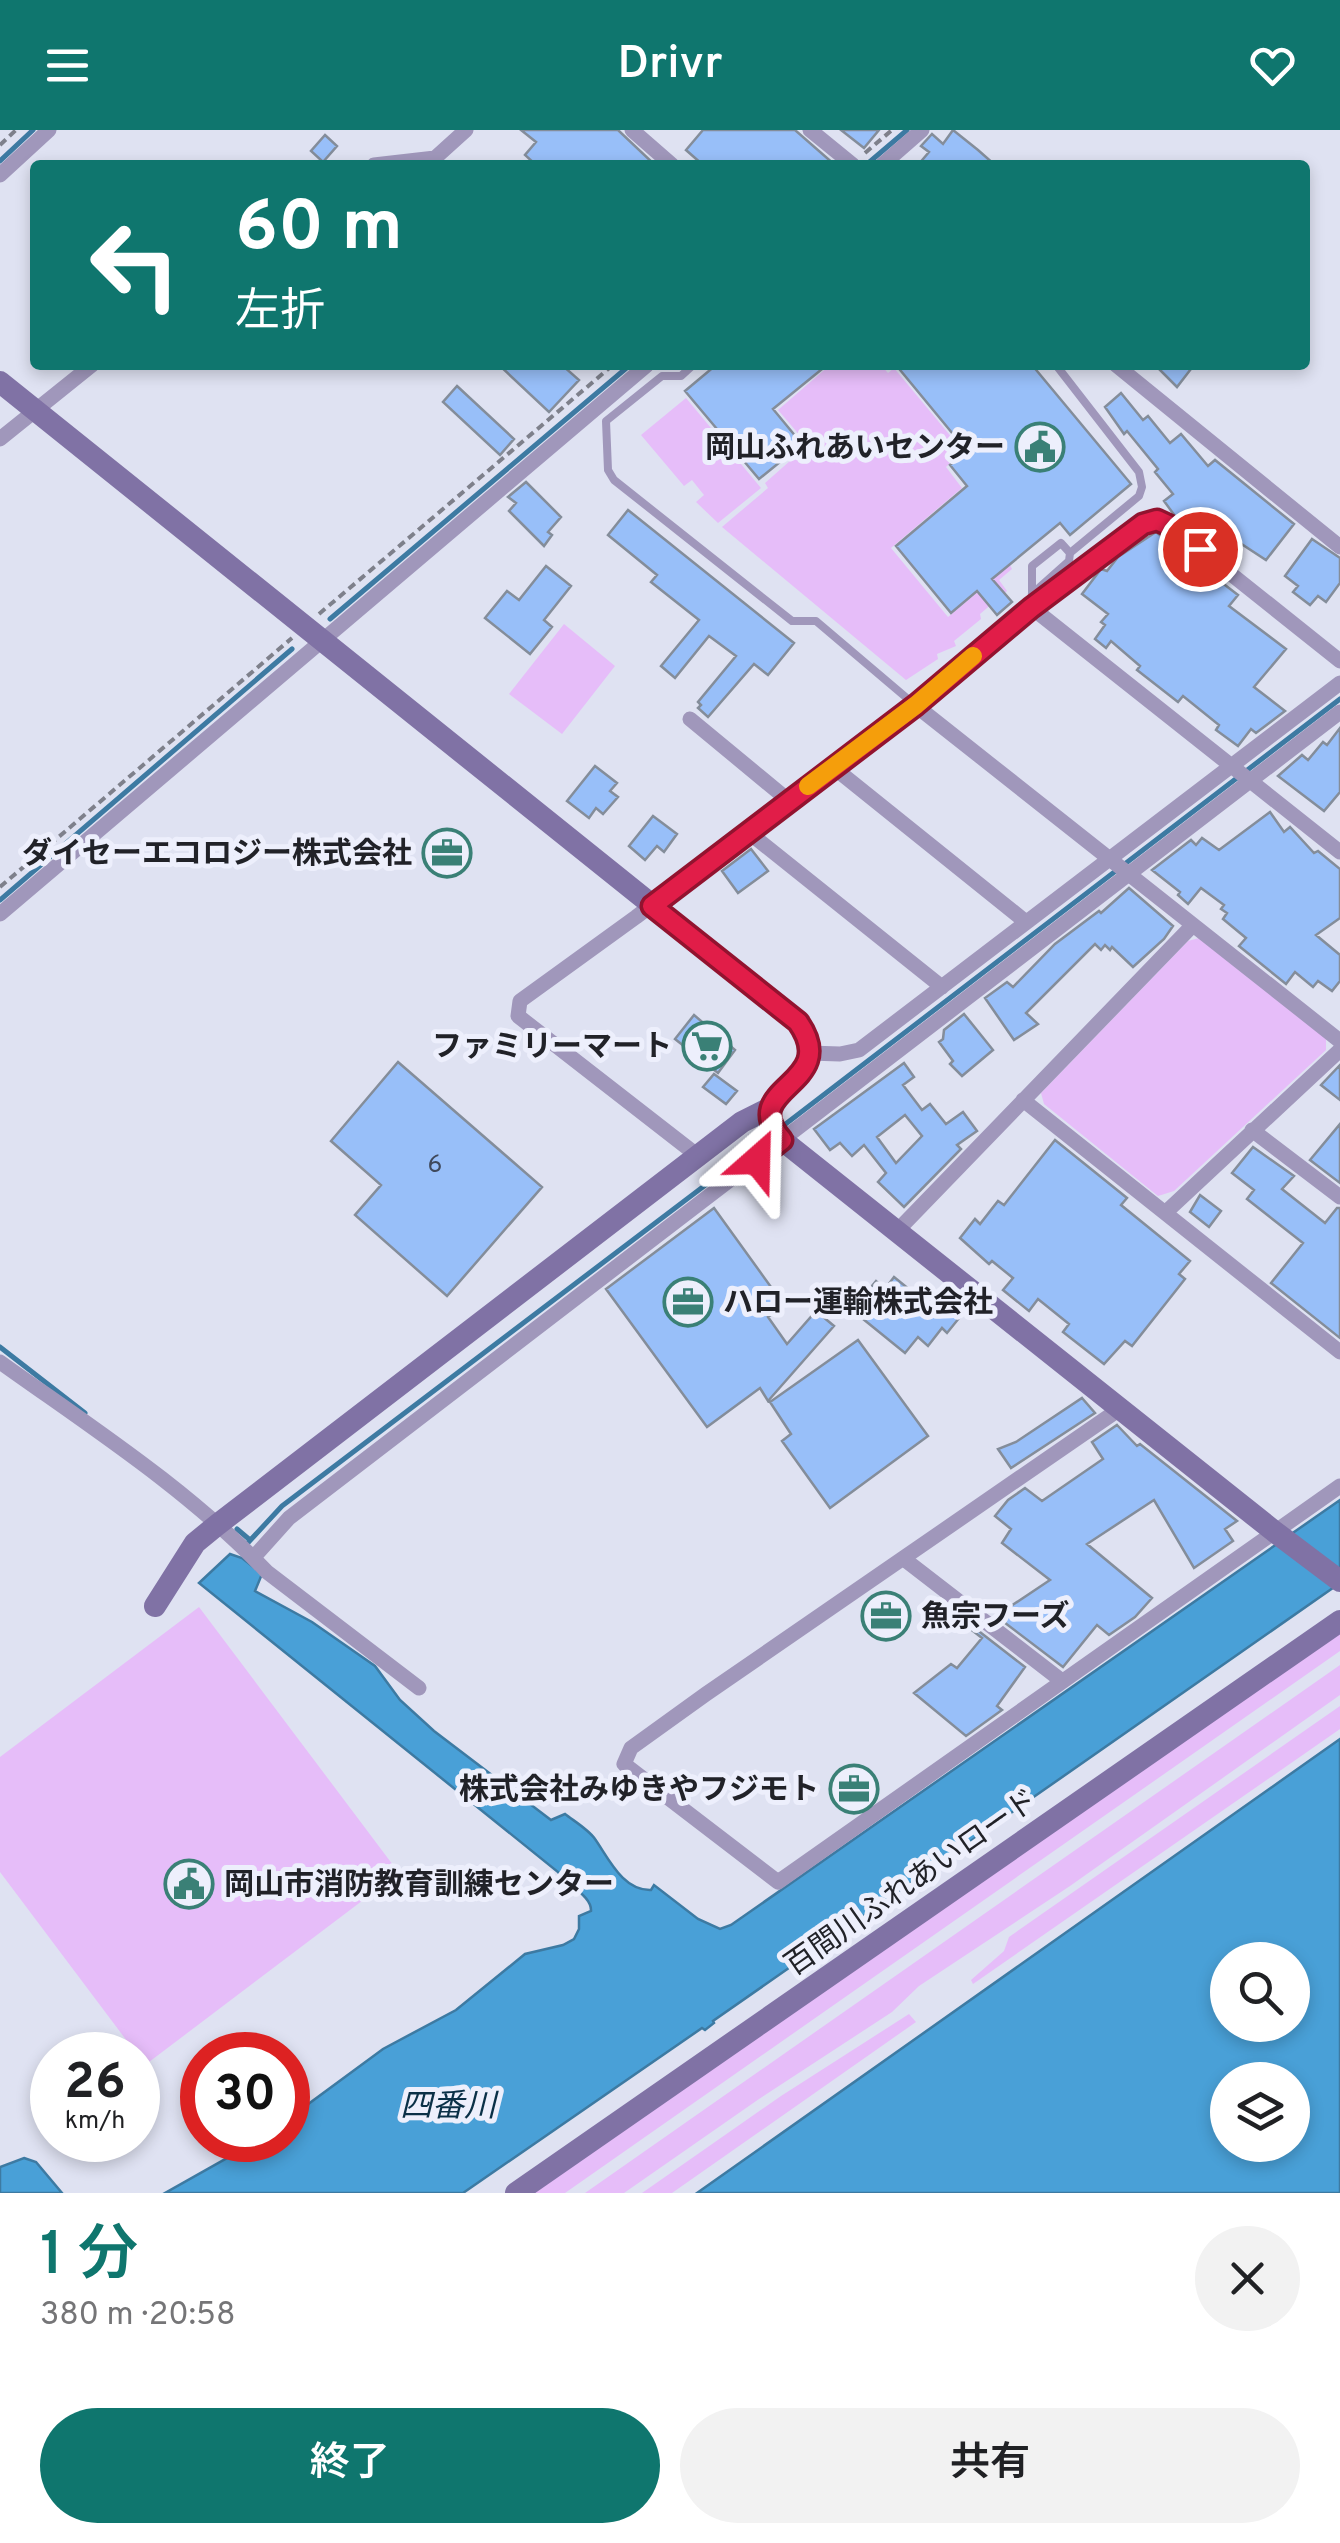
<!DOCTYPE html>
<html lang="ja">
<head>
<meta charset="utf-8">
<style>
	:root { --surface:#fff; --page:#f2f2f2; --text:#202124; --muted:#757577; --accent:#0f766e }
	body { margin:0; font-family:Overpass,"Noto Sans JP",sans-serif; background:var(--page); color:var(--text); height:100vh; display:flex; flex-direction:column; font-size:38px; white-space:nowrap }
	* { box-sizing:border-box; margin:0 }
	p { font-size:32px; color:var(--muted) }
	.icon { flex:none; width:55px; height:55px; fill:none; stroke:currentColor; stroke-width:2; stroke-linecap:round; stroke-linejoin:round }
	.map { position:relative; height:2063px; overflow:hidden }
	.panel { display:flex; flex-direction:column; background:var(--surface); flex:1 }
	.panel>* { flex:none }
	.banner { position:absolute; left:30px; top:30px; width:1280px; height:210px; border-radius:10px; box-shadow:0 5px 15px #0003; background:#0f766e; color:#fff; overflow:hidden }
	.controls { position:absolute; left:1210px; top:1812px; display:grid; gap:20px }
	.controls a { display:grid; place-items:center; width:100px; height:100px; border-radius:50%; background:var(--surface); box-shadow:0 5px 15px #0003; font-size:50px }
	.speed { position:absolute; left:30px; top:1902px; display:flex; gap:20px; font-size:50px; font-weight:700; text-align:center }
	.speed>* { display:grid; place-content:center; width:130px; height:130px; border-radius:50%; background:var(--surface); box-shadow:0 5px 15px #0003; line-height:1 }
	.speed small { font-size:25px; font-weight:400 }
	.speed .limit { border:15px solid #d22; background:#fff; color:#111 }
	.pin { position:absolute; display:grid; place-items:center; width:85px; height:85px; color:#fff; margin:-42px; border:5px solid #fff; border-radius:50%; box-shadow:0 2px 10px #0007 }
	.me { position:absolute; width:110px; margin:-55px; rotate:25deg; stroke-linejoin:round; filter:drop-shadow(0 0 8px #0008) }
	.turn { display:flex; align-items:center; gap:35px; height:210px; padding:0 40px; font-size:45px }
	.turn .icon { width:130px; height:130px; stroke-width:2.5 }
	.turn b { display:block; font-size:70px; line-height:85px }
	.round { display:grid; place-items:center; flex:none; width:105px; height:105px; border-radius:52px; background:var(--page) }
	.head { display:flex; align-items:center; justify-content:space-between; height:170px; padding:0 40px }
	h1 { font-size:60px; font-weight:600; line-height:75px; color:var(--accent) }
	.cta { display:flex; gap:20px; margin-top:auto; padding:20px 40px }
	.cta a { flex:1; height:115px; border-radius:60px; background:var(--accent); color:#fff; font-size:40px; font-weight:600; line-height:115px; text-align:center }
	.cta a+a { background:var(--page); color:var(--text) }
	header { display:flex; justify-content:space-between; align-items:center; height:130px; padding:0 40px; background:var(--accent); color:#fff; font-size:45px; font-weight:600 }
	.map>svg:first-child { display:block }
</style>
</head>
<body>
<header><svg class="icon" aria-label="menu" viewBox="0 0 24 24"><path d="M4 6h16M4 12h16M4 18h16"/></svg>Drivr<svg class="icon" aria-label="heart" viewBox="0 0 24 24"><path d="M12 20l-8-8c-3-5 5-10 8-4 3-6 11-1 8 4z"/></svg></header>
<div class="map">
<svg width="1340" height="2063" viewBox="0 0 1340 2063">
	<rect width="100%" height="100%" fill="#dfe2f2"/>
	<path fill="#e6bdf9" d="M830,235H840L843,239L848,235H881L888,243L894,238L963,321L946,337L962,358L891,418L948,487L1010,435L1012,439L999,450L1007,461L980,484L981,489L954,511L956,516L937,524L938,529L906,550L722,397L768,358L765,353L808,315L778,280Z
		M686,268L761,358L718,393L696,372L704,365L692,350L684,356L641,305Z
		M564,494L615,536L562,604L509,564Z
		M1199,808L1326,908V920L1174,1061L1158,1066L1044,974L1041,963L1188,811Z
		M199,1477L399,1743L145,1935L0,1742V1627Z
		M1340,1499V1521L565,2063H528Z
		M1340,1535V1565L1070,1756L919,1856L892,1882L759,1969L624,2063H585Z
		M1340,1576V1599L973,1854L971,1850L1004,1821L1009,1807Z
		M909,1884L916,1892L672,2063H642L781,1966Z"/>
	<path fill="#49a0d7" stroke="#3d7aa2" stroke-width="2.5" fill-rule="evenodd" d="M1340,1370V1453L713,1891L714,1893L705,1900L702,1898L463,2063H165L259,2010H288V1989L383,1919L456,1880L525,1824L563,1815L574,1809L579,1799V1786L591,1781C592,1766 567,1755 558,1742L199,1453L230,1424L242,1428L262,1444L255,1461L312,1492L375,1536L400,1570L434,1601L551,1690L565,1684C574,1691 589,1700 595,1709C609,1729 623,1761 651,1760L654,1755L698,1789L720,1799L731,1795Z
		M1340,1609V2063H697ZM1228,1830H1292V1895H1228ZM1228,1950H1292V2015H1228Z
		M24,2028L36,2032L62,2063H0V2037Z"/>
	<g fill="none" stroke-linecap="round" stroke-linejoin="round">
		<path stroke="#3d7aa2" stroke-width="5" d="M0,31L33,0
			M866,35L907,0
			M330,489L630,235
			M0,770L292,519
			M783,996L1340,569
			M0,1217L85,1283
			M237,1399L250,1410
			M244,1417L282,1376L770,1006"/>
	</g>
	<path fill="#98bff9" stroke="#848d9a" stroke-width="2.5" fill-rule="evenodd" d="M521,0H618L655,35H536L525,25L536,12Z
		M703,0H795L835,35H703L686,20Z
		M841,0H879L864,18Z
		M953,0L978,20L995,35H918L929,22L921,16L932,4L943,14Z
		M325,5L337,16L323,32L311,21Z
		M499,235H562L579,250L549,282Z
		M716,235H827L773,279L802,314L759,349L685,261Z
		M896,235H1032L1131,354L1070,405L1060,393L992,449L1012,472L997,485L977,461L951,483L896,416L967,356L950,335L967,321Z
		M1155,235H1194L1177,257Z
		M457,256L514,309L500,325L443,272Z
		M1121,263L1143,290L1148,286L1170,313L1181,304L1208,336L1215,330L1294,394L1266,430L1217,398L1214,402L1197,385L1186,394L1175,386L1164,371L1173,364L1155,342L1158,339L1127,301L1124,304L1105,277Z
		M526,352L561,387L548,402L552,405L544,416L509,381L516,373L508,367Z
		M628,380L794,513L768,545L754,534L708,587L698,578L701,575L698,572L736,526L709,506L675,548L661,536L699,490L651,452L657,445L608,405Z
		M1156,402L1238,465L1229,476L1286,519L1254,557L1285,581L1256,603L1251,599L1238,616L1216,600L1219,595L1183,566L1178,572L1137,540L1140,536L1111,511L1106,518L1095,509L1105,495L1101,492L1108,484L1082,464L1101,439L1107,441L1118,427Z
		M1312,409L1340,428V453L1326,472L1318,466L1310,475L1293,462L1298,456L1285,446Z
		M546,436L571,456L544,490L552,497L530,524L485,488L507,461L519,470Z
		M1340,598V662L1324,681L1278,646L1302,625L1308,630L1323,612L1327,615Z
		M595,636L617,653L610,661L618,667L603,684L596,678L589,688L567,671Z
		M1270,682L1284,702L1290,697L1314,723L1318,721L1340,739V788L1316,805L1340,825V851L1332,861L1318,851L1313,857L1295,842L1286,854L1239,816L1246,808L1223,789L1227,783L1221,779L1224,775L1201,758L1188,774L1178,765L1180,762L1152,740L1191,710L1196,715L1202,708L1219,720Z
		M653,686L677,704L664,722L657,716L645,730L629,716Z
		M751,719L768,741L738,763L722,741Z
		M1129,758L1173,796L1164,809L1133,837L1112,817L1110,820L1105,815L1101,820L1095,814L1026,883L1038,894L1014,910L985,868L1007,852L1013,857L1055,814L1099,781L1101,783Z
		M964,884L993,920L962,946L950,934L953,931L939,912L943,909L944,900Z
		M694,885L735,920L718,943L675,909Z
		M398,932L542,1057L447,1166L355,1085L381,1055L331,1011Z
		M904,933L914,947L903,955L922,980L930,974L946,994L963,982L977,1001L957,1015L961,1019L904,1077L878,1052L886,1043L864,1015L852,1026L840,1013L830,1020L814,999ZM905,985L922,1006L896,1033L877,1007Z
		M1340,935V970L1321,955Z
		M714,944L737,961L726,974L703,957Z
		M1340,994V1053L1310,1030Z
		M1055,1010L1127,1068L1121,1075L1190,1131L1179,1144L1185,1149L1132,1216L1125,1211L1104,1234L1063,1202L1069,1194L1038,1169L1029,1181L1003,1160L1013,1148L992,1131L989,1134L960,1108L975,1089L980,1094L998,1071L1004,1075Z
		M1253,1017L1294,1046L1282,1059L1325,1093L1337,1078H1340V1208L1271,1153L1303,1113L1247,1069L1254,1060L1232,1043Z
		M1200,1065L1221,1081L1209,1097L1190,1082Z
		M714,1078L784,1175L768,1187L787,1214L816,1181L834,1196L768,1271L760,1258L707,1297L606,1159Z
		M894,1147L942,1186L956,1168L968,1177L947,1203L942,1198L928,1216L918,1207L905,1223L852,1180L876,1151L885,1159Z
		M858,1210L928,1306L830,1378L782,1311L791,1304L770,1272Z
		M1082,1268L1095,1283L1011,1338L998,1319L1016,1312Z
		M1117,1295L1137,1316L1140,1314L1237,1391L1225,1399L1233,1411L1194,1438L1154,1370L1087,1414L1152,1468L1135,1487L1109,1505L1097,1495L1063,1537L996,1486L1050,1450L1002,1413L1011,1399L995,1386L1008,1370L1025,1358L1042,1371L1103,1329L1092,1312Z
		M976,1499L1025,1537L997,1576L1002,1580L966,1606L914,1563L951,1534L957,1538L982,1508L973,1501Z"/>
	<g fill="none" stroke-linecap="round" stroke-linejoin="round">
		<path stroke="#7e808b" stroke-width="4" stroke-dasharray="8 5" stroke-linecap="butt" d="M0,15L16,0
			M865,23L892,0
			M319,484L613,235
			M0,757L292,508"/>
		<path stroke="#a097bb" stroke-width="8" d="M693,235L681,246H662L606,291L608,340L614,350L792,491H816L915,575
			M1032,463V436L1061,413L1070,423
			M1032,464L1069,431L1070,423L1139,366L1142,357L1139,342L1056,235"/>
		<path stroke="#a097bb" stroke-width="15" d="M632,0L672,35
			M810,0L853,35
			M374,35L435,28L466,0
			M882,35L922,0
			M0,45L49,0
			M1116,235L1340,417
			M0,309L92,235
			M1031,477L1340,722
			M915,575L1340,911
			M690,589L788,670
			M833,637L1026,792
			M747,701L942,857
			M0,784L647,235
			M809,923L840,924L859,920L1340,553
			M1023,970L1340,1222
			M1252,1000L1340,1067
			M698,1026L518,886L520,871L636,787L915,575L1031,477L1143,394L1157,390L1172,397L1340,531
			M1165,1083L1340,920
			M898,1100L1192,796
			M0,1232C91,1297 189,1360 267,1442L419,1558
			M1121,1278L706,1564L631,1618L624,1634L778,1752L1340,1356
			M254,1427L289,1388L1340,582
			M904,1429L1062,1551"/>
		<path stroke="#8072a5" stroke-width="22" d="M0,252L798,892C843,957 736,955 782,1010L1275,1402L1340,1451
			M155,1476L195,1413L217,1395L742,992L770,978
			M516,2063L1340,1491"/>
	</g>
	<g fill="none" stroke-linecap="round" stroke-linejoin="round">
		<g stroke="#92132f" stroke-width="25">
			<path id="route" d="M757,1030L782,1010C735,956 843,956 798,892L652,776L916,575L1031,478L1143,394L1157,390L1172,397L1200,419"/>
		</g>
		<use href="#route" stroke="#e11d48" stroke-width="18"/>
		<path stroke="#f59e0b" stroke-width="18" d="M808,656L916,575L973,526"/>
	</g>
	<defs>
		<g id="civic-ring" transform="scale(2.5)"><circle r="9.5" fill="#edeffc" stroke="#3a8076" stroke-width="1.5"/><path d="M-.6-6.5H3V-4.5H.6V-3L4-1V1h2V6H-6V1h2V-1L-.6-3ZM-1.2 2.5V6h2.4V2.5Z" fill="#3a8076"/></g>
		<g id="office-ring" transform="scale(2.5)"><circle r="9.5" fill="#edeffc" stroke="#3a8076" stroke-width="1.5"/><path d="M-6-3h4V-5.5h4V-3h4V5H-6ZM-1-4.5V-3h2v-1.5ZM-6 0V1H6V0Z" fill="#3a8076"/></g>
		<g id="supermarket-ring" transform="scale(2.5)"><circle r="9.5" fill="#edeffc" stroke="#3a8076" stroke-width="1.5"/><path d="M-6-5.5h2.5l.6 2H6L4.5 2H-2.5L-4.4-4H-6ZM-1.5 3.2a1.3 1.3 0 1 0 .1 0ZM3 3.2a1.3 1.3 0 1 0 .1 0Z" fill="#3a8076"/></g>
	</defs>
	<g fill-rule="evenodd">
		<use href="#civic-ring" x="1040" y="317"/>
		<use href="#office-ring" x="447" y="723"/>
		<use href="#supermarket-ring" x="707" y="916"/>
		<use href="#office-ring" x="688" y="1172"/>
		<use href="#office-ring" x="886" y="1486"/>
		<use href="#office-ring" x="854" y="1659"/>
		<use href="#civic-ring" x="189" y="1754"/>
	</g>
	<g text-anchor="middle" stroke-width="10" stroke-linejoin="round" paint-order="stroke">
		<g font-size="25" fill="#3f495c">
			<text x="435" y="1042">6</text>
		</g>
		<g font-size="30" font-weight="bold" fill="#212228" stroke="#edeffc" text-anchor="end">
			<text x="1005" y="327">岡山ふれあいセンター</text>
			<text x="412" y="733">ダイセーエコロジー株式会社</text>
			<text x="672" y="926">ファミリーマート</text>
			<text x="723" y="1182" text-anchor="start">ハロー運輸株式会社</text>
			<text x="921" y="1496" text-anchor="start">魚宗フーズ</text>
			<text x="819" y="1669">株式会社みゆきやフジモト</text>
			<text x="224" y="1764" text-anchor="start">岡山市消防教育訓練センター</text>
		</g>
		<g font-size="30" fill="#212228" stroke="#edeffc">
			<text transform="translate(911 1752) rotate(-35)" y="10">百間川ふれあいロード</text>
		</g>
		<g font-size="32" font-style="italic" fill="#0a3047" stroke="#edeffc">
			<text x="448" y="1986">四番川</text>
		</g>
	</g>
</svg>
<div class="controls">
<a><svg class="icon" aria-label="search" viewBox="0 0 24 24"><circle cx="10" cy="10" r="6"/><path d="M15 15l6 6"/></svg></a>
<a><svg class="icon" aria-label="layers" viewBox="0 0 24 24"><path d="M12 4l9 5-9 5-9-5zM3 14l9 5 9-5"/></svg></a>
</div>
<div class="speed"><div>26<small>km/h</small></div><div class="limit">30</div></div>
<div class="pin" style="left:1200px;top:419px;background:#d93025"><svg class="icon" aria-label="arrive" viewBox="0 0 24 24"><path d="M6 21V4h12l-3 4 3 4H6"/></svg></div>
<svg class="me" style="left:757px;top:1030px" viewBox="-20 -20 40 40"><path d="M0-17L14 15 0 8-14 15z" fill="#e11d48" stroke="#fff" stroke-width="4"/></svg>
<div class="banner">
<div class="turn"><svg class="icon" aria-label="left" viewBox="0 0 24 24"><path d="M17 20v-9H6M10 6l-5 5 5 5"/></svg><div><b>60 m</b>左折</div></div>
</div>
</div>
<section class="panel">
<div class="head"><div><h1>1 分</h1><p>380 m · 20:58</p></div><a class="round"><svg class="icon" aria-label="close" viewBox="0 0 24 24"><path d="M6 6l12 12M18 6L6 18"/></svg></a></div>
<div class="cta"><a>終了</a><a>共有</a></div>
</section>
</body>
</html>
